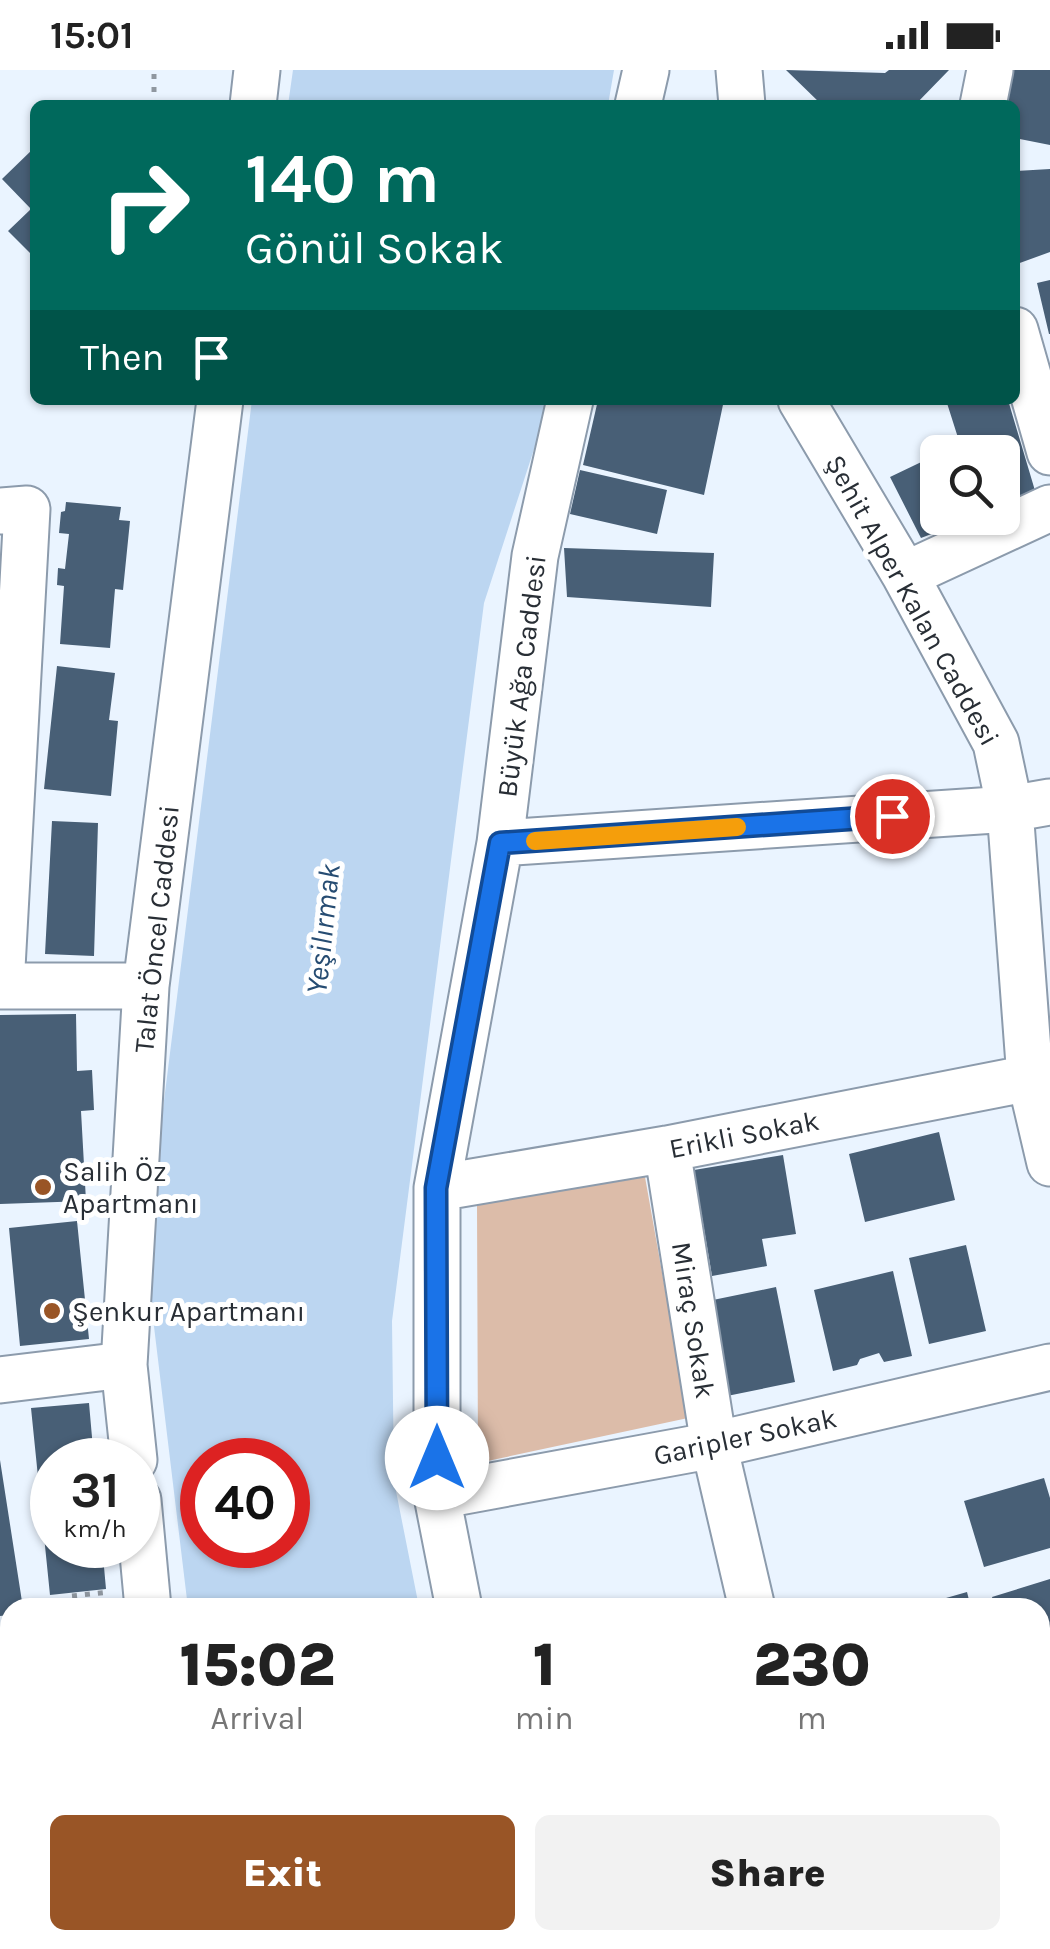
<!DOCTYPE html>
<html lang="en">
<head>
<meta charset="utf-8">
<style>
	:root { --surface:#fff; --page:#f2f2f2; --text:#222; --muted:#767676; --accent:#995526 }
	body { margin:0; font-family:Karla,sans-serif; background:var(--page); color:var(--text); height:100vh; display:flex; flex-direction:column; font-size:38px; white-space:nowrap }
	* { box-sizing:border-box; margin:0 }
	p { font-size:32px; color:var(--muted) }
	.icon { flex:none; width:55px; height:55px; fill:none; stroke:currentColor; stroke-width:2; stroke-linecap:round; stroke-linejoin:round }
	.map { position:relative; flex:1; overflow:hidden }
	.side { position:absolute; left:0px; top:1528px; width:1050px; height:352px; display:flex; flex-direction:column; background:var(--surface); border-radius:30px 30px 0 0; box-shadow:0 2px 8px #0004 }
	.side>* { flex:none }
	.top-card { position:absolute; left:30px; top:30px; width:990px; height:305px; border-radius:15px; box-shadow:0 2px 8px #0004; background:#00695c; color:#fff; overflow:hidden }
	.fabs { position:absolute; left:920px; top:365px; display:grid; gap:20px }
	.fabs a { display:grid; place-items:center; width:100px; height:100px; border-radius:15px; background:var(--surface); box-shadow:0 2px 8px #0004; font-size:50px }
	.speed { position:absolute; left:30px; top:1368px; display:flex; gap:20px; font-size:50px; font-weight:700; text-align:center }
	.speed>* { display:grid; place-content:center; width:130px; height:130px; border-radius:50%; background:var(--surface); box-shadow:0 2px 8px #0004; line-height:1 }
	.speed small { font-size:25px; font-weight:400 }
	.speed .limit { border:15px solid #d22; background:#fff; color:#111 }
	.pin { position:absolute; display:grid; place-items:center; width:85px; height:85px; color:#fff; margin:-42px; border:5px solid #fff; border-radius:50%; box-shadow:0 2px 10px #0007 }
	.me { position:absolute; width:110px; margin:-55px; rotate:0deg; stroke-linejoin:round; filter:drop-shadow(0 0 8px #0008) }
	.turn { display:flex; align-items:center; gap:35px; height:210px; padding:0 50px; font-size:45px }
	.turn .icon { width:130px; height:130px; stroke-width:2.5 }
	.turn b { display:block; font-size:70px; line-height:85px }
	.then { display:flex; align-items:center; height:95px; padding:0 50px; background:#0003; gap:20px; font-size:38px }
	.eta { display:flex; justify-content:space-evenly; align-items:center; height:170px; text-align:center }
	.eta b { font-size:60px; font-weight:800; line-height:70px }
	.button { display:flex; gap:20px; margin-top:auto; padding:20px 50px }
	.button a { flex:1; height:115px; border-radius:15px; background:var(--accent); color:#fff; font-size:40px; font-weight:800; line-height:115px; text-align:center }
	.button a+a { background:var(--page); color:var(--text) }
	.status { display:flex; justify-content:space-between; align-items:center; height:70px; padding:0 50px; background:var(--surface); direction:ltr }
	.status svg { height:28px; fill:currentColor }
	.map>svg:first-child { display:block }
</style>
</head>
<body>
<div class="status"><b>15:01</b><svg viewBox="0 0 49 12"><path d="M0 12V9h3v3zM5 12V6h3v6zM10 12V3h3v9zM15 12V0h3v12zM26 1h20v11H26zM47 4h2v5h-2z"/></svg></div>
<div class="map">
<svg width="1050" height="1879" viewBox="0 0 1050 1879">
	<rect width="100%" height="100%" fill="#eaf4ff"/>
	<path fill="#dcbca9" d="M645,1107L688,1348L478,1393L477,1135Z
		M622,1870H822L826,1879H601Z"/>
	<path fill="#bcd6f1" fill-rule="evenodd" d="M293,0H614L608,35H288Z
		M252,330H550L484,533L392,1251L394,1411L419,1537L188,1538L145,1182ZM202,1390H288V1475H202Z
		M229,1870H482L484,1879H230Z"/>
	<path fill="#485f76" d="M786,0L885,3L889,0H949L915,35H822Z
		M1010,0H1050V75L1015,68V35H1004Z
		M35,77V188L8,161L31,139L2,109Z
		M1050,99V182L1017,194L1015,101Z
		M1050,210V264H1049L1037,213Z
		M598,330H724L704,425L583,395Z
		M946,330H1008L1036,424L1002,437V382H941L960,374Z
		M938,384V448H973L921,468L890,407Z
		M580,400L667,420L657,464L570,444Z
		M66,432L121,437L119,450L130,451L123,520L115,519L110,578L60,574L64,516L57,515L58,498L65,499L69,464L59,463L61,442L65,441Z
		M564,478L714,483L711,537L567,527Z
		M57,596L115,603L109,650L118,651L111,726L44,719Z
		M52,751L98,753L94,886L45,884Z
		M76,944L77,1001L92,1000L94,1040L81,1041L86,1131L0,1134V945Z
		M939,1062L955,1130L865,1152L849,1084Z
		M783,1085L796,1164L762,1169L767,1196L712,1206L694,1100Z
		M77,1151L89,1269L20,1276L9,1158Z
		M966,1175L986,1261L929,1274L909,1188Z
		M893,1201L912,1286L884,1292L879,1283L860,1289L857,1295L833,1301L814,1220Z
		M776,1217L795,1312L727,1326L708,1231Z
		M89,1333L94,1390H52V1475H102L106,1519L50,1525L31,1338Z
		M0,1390L23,1538H10V1545L0,1546Z
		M1044,1408L1050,1428V1478L984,1497L964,1431Z
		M1050,1509V1581L1040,1584V1538H995L992,1527Z
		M967,1522L971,1538H919L918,1536Z
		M10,1566V1761L0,1763V1567Z
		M1050,1652V1715L1040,1718V1655Z
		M1050,1814V1870L1029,1879H966L962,1870H1040V1818Z
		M20,1870H73L75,1879H22Z
		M98,1870H142L143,1879H99Z
		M878,1870H927L931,1879H882Z"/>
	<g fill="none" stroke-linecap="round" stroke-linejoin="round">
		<g stroke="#8c9bac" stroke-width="49">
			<path id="minor" d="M739,0L742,35
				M253,35L257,0
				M638,35L646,0
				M983,35L990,0
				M1015,260L1050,382
				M801,330L905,505L996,673L1010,739L1030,1008L1050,1093
				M0,441L27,439L1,916
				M905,505L1050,438
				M500,773L1010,739L1050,732
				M0,916H146
				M667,1079L714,1375L752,1538
				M437,1118L667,1079L1050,1004
				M0,1310L124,1295
				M134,1390L124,1295L146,916L220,330
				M437,1426L714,1375L1050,1297
				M138,1430L148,1538
				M459,1538L437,1426V1118L500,773L535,486L570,330
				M1040,1620L1050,1617
				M0,1780L10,1778
				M183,1870L184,1879
				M524,1870L526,1879
				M849,1870L854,1879"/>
		</g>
		<path stroke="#8f97a0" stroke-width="5" stroke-dasharray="5 8" stroke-linecap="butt" d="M154,35V0
			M72,1526L109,1522"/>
		<use href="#minor" stroke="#fff" stroke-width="45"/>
	</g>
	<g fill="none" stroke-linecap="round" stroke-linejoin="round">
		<g stroke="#114b97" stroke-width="25">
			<path id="route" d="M437,1388L436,1118L500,773L892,746"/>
		</g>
		<use href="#route" stroke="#1a73e8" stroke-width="18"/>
		<path stroke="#f59e0b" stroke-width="18" d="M535,771L737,757"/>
	</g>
	<g fill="#995526" stroke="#fff" stroke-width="4">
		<circle cx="43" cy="1117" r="10"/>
		<circle cx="52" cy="1241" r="10"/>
	</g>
	<g text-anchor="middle" stroke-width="10" stroke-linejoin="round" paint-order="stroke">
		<g font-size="28" fill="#282e35" stroke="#fff">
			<text transform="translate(913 530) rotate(61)" y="10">Şehit Alper Kalan Caddesi</text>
			<text transform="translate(521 606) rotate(-83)" y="10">Büyük Ağa Caddesi</text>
			<text transform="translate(156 859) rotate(-84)" y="10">Talat Öncel Caddesi</text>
			<text transform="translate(744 1064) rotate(-11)" y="10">Erikli Sokak</text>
			<text transform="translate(694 1250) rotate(81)" y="10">Miraç Sokak</text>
			<text transform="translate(745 1366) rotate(-12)" y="10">Garipler Sokak</text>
		</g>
		<g font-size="28" fill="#282e35" stroke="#fff" text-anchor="start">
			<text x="63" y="1111">Salih Öz<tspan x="63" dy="32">Apartmanı</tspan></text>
			<text x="72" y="1251">Şenkur Apartmanı</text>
		</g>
		<g font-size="30" font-style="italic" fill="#264c72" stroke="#fff">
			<text transform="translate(323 859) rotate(-84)" y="10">Yeşilırmak</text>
		</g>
	</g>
</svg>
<div class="fabs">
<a><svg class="icon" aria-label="search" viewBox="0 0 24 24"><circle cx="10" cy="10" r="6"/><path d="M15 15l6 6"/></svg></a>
</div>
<div class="speed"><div>31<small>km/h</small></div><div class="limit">40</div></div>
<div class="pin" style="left:892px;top:746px;background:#d93025"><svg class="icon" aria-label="arrive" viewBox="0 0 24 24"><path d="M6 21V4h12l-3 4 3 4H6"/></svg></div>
<svg class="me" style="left:437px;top:1388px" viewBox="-20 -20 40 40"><circle r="19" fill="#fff"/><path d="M0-13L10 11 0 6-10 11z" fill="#1a73e8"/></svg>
<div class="top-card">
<div class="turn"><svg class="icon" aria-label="right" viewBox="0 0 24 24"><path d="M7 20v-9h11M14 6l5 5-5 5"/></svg><div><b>140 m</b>Gönül Sokak</div></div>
<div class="then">Then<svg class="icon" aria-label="arrive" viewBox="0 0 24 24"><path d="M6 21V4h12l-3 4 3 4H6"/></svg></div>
</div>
<section class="side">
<div class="eta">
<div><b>15:02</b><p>Arrival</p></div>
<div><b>1</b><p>min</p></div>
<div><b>230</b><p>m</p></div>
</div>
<div class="button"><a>Exit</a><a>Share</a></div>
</section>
</div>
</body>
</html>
